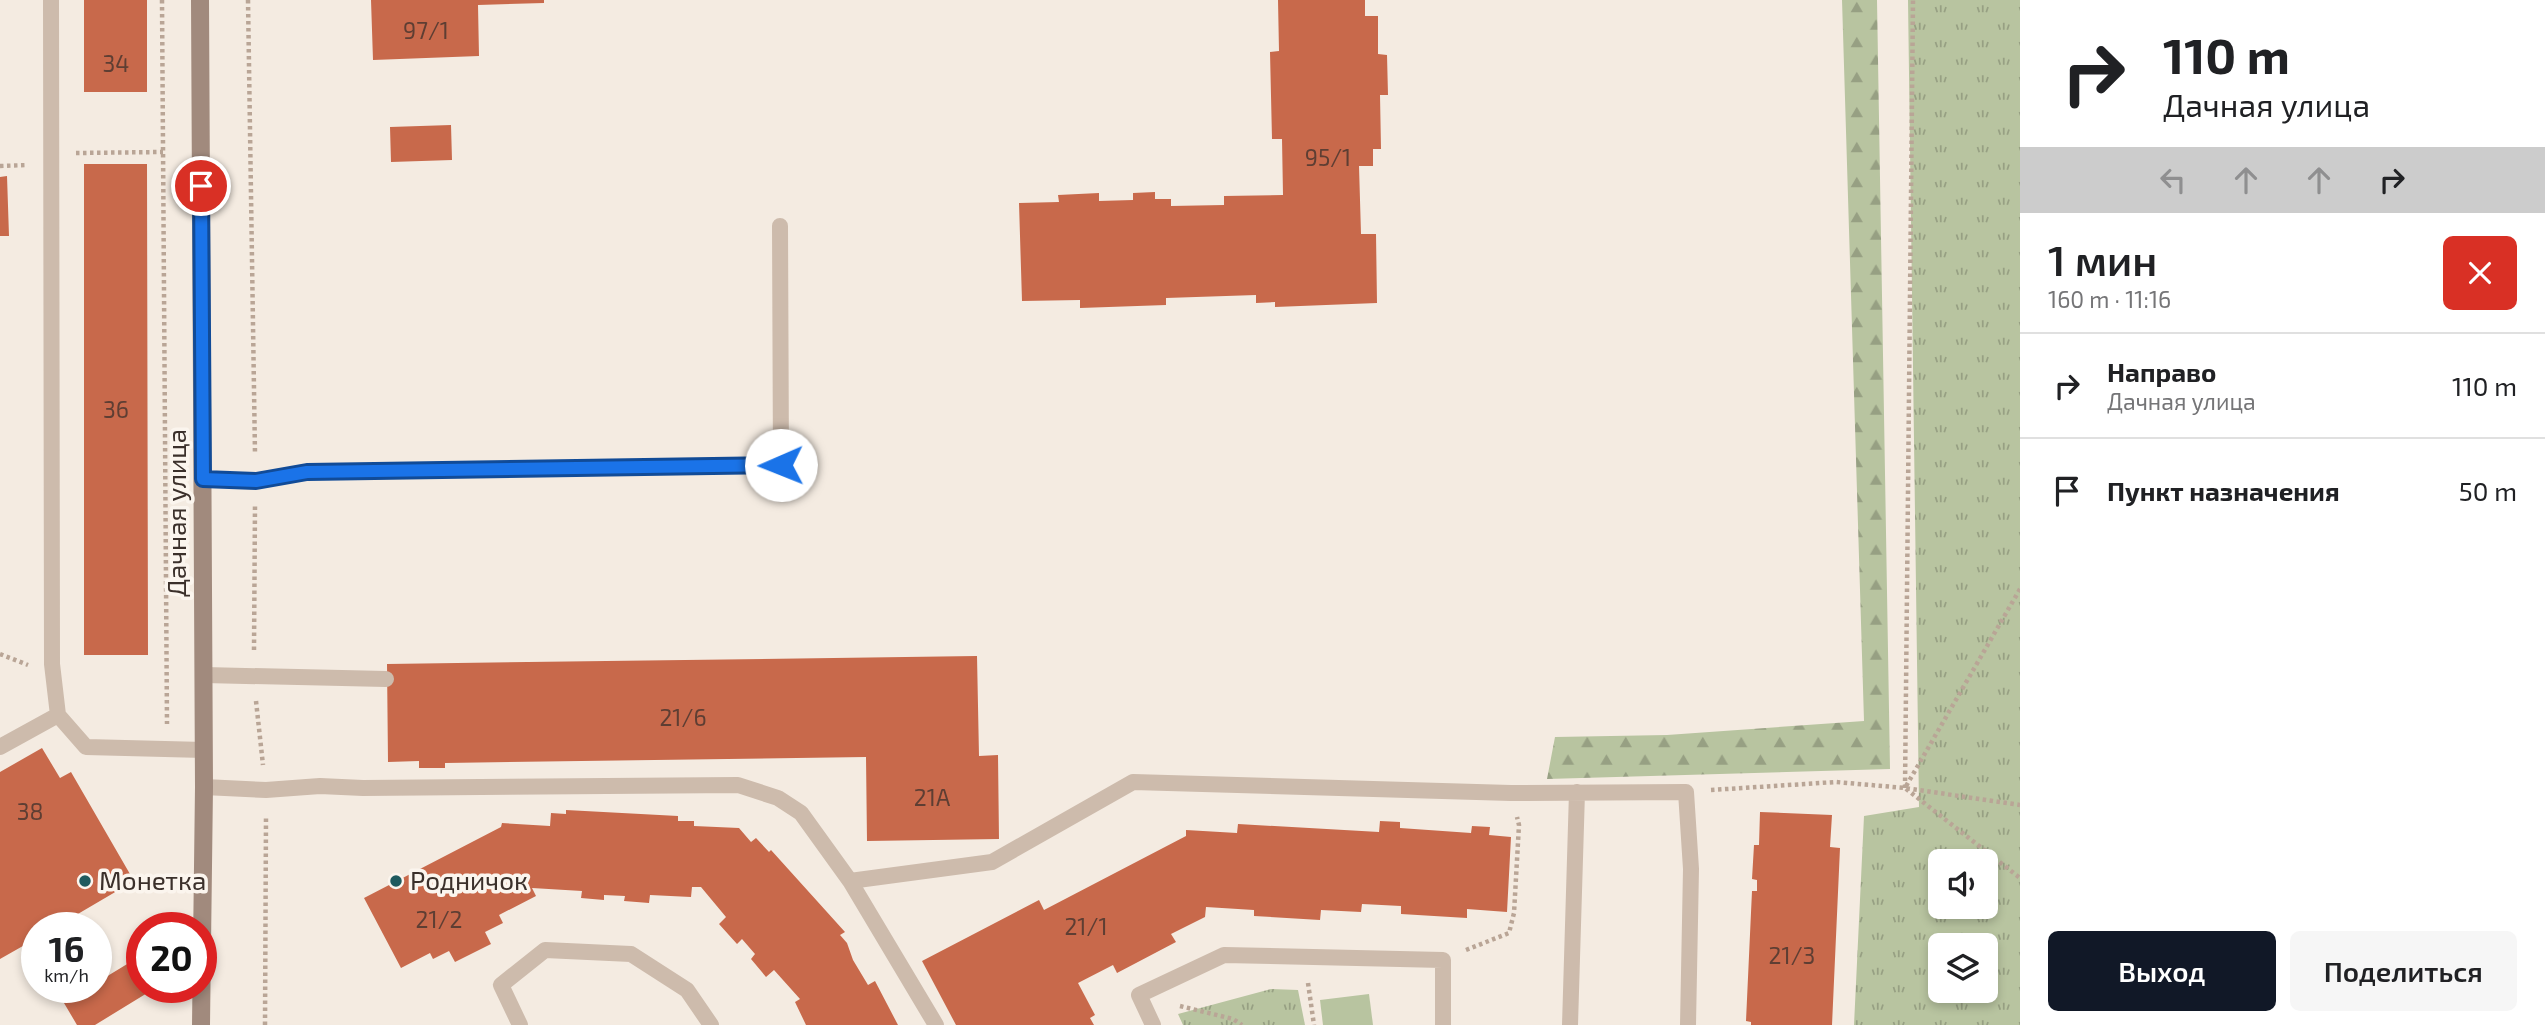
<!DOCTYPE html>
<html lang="ru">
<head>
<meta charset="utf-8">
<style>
	:root { --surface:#fff; --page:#f6f6f6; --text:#202124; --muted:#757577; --line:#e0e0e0; --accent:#111827 }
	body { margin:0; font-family:"Exo 2",sans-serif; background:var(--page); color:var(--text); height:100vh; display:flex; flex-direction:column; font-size:26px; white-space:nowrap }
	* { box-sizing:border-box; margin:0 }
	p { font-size:23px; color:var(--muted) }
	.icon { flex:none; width:38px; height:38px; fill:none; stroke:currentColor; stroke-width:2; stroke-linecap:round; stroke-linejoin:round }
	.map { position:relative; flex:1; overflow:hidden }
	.drawer { display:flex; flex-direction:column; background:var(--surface); width:525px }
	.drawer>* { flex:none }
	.hud { background:#fff; color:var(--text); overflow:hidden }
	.fabs { position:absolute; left:1928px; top:849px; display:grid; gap:14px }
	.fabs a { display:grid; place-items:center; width:70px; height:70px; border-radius:10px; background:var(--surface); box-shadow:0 4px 10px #0003; font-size:35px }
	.speed { position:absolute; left:21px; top:912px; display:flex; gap:14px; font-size:35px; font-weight:700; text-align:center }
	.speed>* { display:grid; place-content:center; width:91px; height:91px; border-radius:50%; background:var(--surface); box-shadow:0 4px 10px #0003; line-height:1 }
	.speed small { font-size:18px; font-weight:400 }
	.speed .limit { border:10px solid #d22; background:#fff; color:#111 }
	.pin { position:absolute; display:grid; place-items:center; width:60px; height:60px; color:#fff; margin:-30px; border:4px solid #fff; border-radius:50%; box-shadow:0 2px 7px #0007 }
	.me { position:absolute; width:77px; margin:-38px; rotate:269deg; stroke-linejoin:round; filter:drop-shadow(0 0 5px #0008) }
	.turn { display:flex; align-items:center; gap:24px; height:147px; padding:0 28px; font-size:32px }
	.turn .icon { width:91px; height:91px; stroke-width:2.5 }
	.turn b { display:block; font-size:49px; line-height:60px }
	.lanes { display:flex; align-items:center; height:66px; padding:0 28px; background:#0003; justify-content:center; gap:35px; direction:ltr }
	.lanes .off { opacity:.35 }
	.round { display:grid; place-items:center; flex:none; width:74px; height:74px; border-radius:10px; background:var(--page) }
	.headline { display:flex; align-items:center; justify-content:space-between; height:119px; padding:0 28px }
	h1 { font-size:42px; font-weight:600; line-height:52px }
	.action { display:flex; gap:14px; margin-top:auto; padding:14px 28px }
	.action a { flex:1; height:80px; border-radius:10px; background:var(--accent); color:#fff; font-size:28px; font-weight:600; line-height:80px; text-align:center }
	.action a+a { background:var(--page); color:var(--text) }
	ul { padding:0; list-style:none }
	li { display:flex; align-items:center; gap:21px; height:105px; padding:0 28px; border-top:2px solid var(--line) }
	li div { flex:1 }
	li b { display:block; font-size:26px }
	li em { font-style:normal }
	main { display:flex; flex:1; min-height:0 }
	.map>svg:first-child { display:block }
</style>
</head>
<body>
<main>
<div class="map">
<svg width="2020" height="1025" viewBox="0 0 2020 1025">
	<defs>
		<pattern id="forest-firs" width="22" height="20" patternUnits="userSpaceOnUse" patternTransform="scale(1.75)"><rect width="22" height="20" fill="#b8c4a0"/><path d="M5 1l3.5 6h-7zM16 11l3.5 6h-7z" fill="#97a083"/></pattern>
		<pattern id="park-tufts" width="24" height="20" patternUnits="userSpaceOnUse" patternTransform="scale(1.75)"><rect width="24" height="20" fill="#b8c4a0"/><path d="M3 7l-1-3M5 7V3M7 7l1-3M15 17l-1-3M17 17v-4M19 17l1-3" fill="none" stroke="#97a083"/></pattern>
	</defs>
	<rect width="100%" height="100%" fill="#f4ebe1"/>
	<path fill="#b8c4a0" d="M1369,994L1373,1025H1323L1320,1000Z"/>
	<path fill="url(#forest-firs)" d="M1842,0H1877L1890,769L1547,779L1555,737L1667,735L1864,721Z"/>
	<path fill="url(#park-tufts)" fill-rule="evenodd" d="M1908,0H2020V1025H1854L1864,816L1919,807ZM1941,861H1986V906H1941ZM1941,945H1986V990H1941Z
		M1271,989L1298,990L1305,1025H1183L1178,1014Z"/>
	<path fill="#c8694b" d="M84,0H147V92H84Z
		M371,0H544V3L478,5L479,56L373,60Z
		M1278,0H1365V16H1378V54L1387,55L1388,95H1380L1381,149H1373V166H1359L1361,234H1376L1377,303L1275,307V302L1256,303V295L1166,298V305L1080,308V300L1022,301L1019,203L1059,202L1058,195L1099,193V201L1133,200V193L1155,192V199H1171V206L1224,205V196L1283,195L1282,139H1272L1270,52L1279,51Z
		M451,125L452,160L391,162L390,127Z
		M84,164H147L148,655H84Z
		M7,176L9,236H0V177Z
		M977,656L979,756L998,755L999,839L867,841L866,757L445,763V768H419V761L388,762L387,664Z
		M42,748L60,778L71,772L134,881L54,928H37V938L0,959V772Z
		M566,810L678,816V821H694V826L739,828L751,842L756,838L769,852L771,850L845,932L840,935L847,943L853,960L868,985L875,981L898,1025H806L795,1002L800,999L774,970L766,977L751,959L755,954L742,939L737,944L719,924L726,917L701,887H692L691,897L650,895L649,903L624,901L625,896L604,895V900L581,898L582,891L532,888L536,896L499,915L503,923L485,932L491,944L455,962L449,951L433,959L430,953L401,968L364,898L501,827L502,823L550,826L551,813L566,814Z
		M1760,812L1832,815L1830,847L1840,848L1832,1025H1751V1022L1746,1021L1752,891H1757V880L1752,879L1754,845H1759Z
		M1380,821L1400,822V828L1471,833L1472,826L1490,827L1489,835L1511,837L1507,912L1467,909V918L1401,914V906L1362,904L1361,912L1321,910L1320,920L1254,916V910L1206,907L1205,917L1171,934L1176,942L1117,973L1113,965L1078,983L1095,1015L1090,1018L1094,1025H956L922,961L1039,900L1044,910L1186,836V830L1237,833L1238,824L1379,832Z
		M142,955V987H157L95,1025H77L64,1003L90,987H96V983Z"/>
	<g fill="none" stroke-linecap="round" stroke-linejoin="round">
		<path stroke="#b9a596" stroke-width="4.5" stroke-dasharray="3.5 3.5" stroke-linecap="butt" d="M162,0L167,724
			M248,0L255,454
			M76,153L163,152
			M0,166L28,165
			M2020,589L1905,788L2020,878
			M254,650L255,505
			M0,654L28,665
			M256,701L263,765
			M1905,788L1913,0
			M1711,790L1836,782L1905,788L2020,805
			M1466,950L1509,933L1514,913L1519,825L1517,817
			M1308,983L1314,1025
			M1180,1006L1233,1019L1242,1025
			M265,1025L266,816"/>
		<path stroke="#cdbbac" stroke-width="16" d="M51,0L52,664L58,715L86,747L204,750
			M203,479L255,481L307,472L781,465L780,226
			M204,675L386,679
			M0,747L58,715
			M204,787L266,790L320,786L363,788L738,785L778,798L801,813L850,881L992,862L1133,782L1511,793L1686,792L1691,869L1688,1025
			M850,881L936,1025
			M520,1025L501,985L545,950L631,954L687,990L711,1025
			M1153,1025L1139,995L1224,955L1443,960V1025
			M1570,1025L1577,792"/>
		<path stroke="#a18a7d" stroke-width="18" d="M200,0L204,787L201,1025"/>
	</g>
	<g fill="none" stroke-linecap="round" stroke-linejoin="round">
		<g stroke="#114b97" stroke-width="18">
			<path id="route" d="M201,186L203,479L256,481L307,472L781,465"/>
		</g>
		<use href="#route" stroke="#1a73e8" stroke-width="12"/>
	</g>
	<g fill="#1f5a5e" stroke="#fbf5ee" stroke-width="2.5">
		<circle cx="85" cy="881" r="7"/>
		<circle cx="396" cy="881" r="7"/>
	</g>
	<g text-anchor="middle" stroke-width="7" stroke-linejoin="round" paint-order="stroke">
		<g font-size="23" fill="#5e3e33">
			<text x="426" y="39">97/1</text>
			<text x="116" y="72">34</text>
			<text x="1328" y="166">95/1</text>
			<text x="116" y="418">36</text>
			<text x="683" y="726">21/6</text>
			<text x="932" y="806">21А</text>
			<text x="30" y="820">38</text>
			<text x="439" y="928">21/2</text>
			<text x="1086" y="935">21/1</text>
			<text x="1792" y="964">21/3</text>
		</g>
		<g font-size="26" fill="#3b302b" stroke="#fbf5ee">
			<text transform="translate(177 513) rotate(-90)" y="9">Дачная улица</text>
		</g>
		<g font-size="26" fill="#3b302b" stroke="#fbf5ee" text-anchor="start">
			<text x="99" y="890">Монетка</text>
			<text x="410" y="890">Родничок</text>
		</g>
	</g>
</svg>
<div class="fabs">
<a><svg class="icon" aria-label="sound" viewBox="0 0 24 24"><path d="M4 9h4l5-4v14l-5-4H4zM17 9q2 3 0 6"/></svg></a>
<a><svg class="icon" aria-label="layers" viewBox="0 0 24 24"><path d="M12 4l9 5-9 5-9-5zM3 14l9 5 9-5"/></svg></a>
</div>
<div class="speed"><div>16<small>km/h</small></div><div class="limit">20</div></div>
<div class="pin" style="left:201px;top:186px;background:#d93025"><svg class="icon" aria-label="arrive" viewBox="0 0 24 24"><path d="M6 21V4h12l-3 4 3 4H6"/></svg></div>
<svg class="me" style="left:781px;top:465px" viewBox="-20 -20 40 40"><circle r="19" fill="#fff"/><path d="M0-13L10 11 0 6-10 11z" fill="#1a73e8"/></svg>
</div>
<section class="drawer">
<div class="hud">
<div class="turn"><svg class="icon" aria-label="right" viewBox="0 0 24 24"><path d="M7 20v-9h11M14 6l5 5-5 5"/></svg><div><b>110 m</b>Дачная улица</div></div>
<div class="lanes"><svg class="icon off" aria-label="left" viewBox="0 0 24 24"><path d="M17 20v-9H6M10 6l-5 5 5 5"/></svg><svg class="icon off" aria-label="ahead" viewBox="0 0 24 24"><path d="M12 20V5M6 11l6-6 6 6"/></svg><svg class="icon off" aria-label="ahead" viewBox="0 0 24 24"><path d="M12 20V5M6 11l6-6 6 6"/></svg><svg class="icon" aria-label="right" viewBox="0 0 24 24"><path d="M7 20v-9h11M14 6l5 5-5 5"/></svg></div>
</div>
<div class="headline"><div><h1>1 мин</h1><p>160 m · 11:16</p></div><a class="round" style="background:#d93025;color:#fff"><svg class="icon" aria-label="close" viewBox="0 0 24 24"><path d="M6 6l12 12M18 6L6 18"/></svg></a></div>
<ul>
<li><svg class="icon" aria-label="right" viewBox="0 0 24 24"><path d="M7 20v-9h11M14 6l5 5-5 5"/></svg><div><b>Направо</b><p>Дачная улица</p></div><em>110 m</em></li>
<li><svg class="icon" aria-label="arrive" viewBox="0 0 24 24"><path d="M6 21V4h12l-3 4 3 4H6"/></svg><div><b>Пункт назначения</b></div><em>50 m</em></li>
</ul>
<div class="action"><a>Выход</a><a>Поделиться</a></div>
</section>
</main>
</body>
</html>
